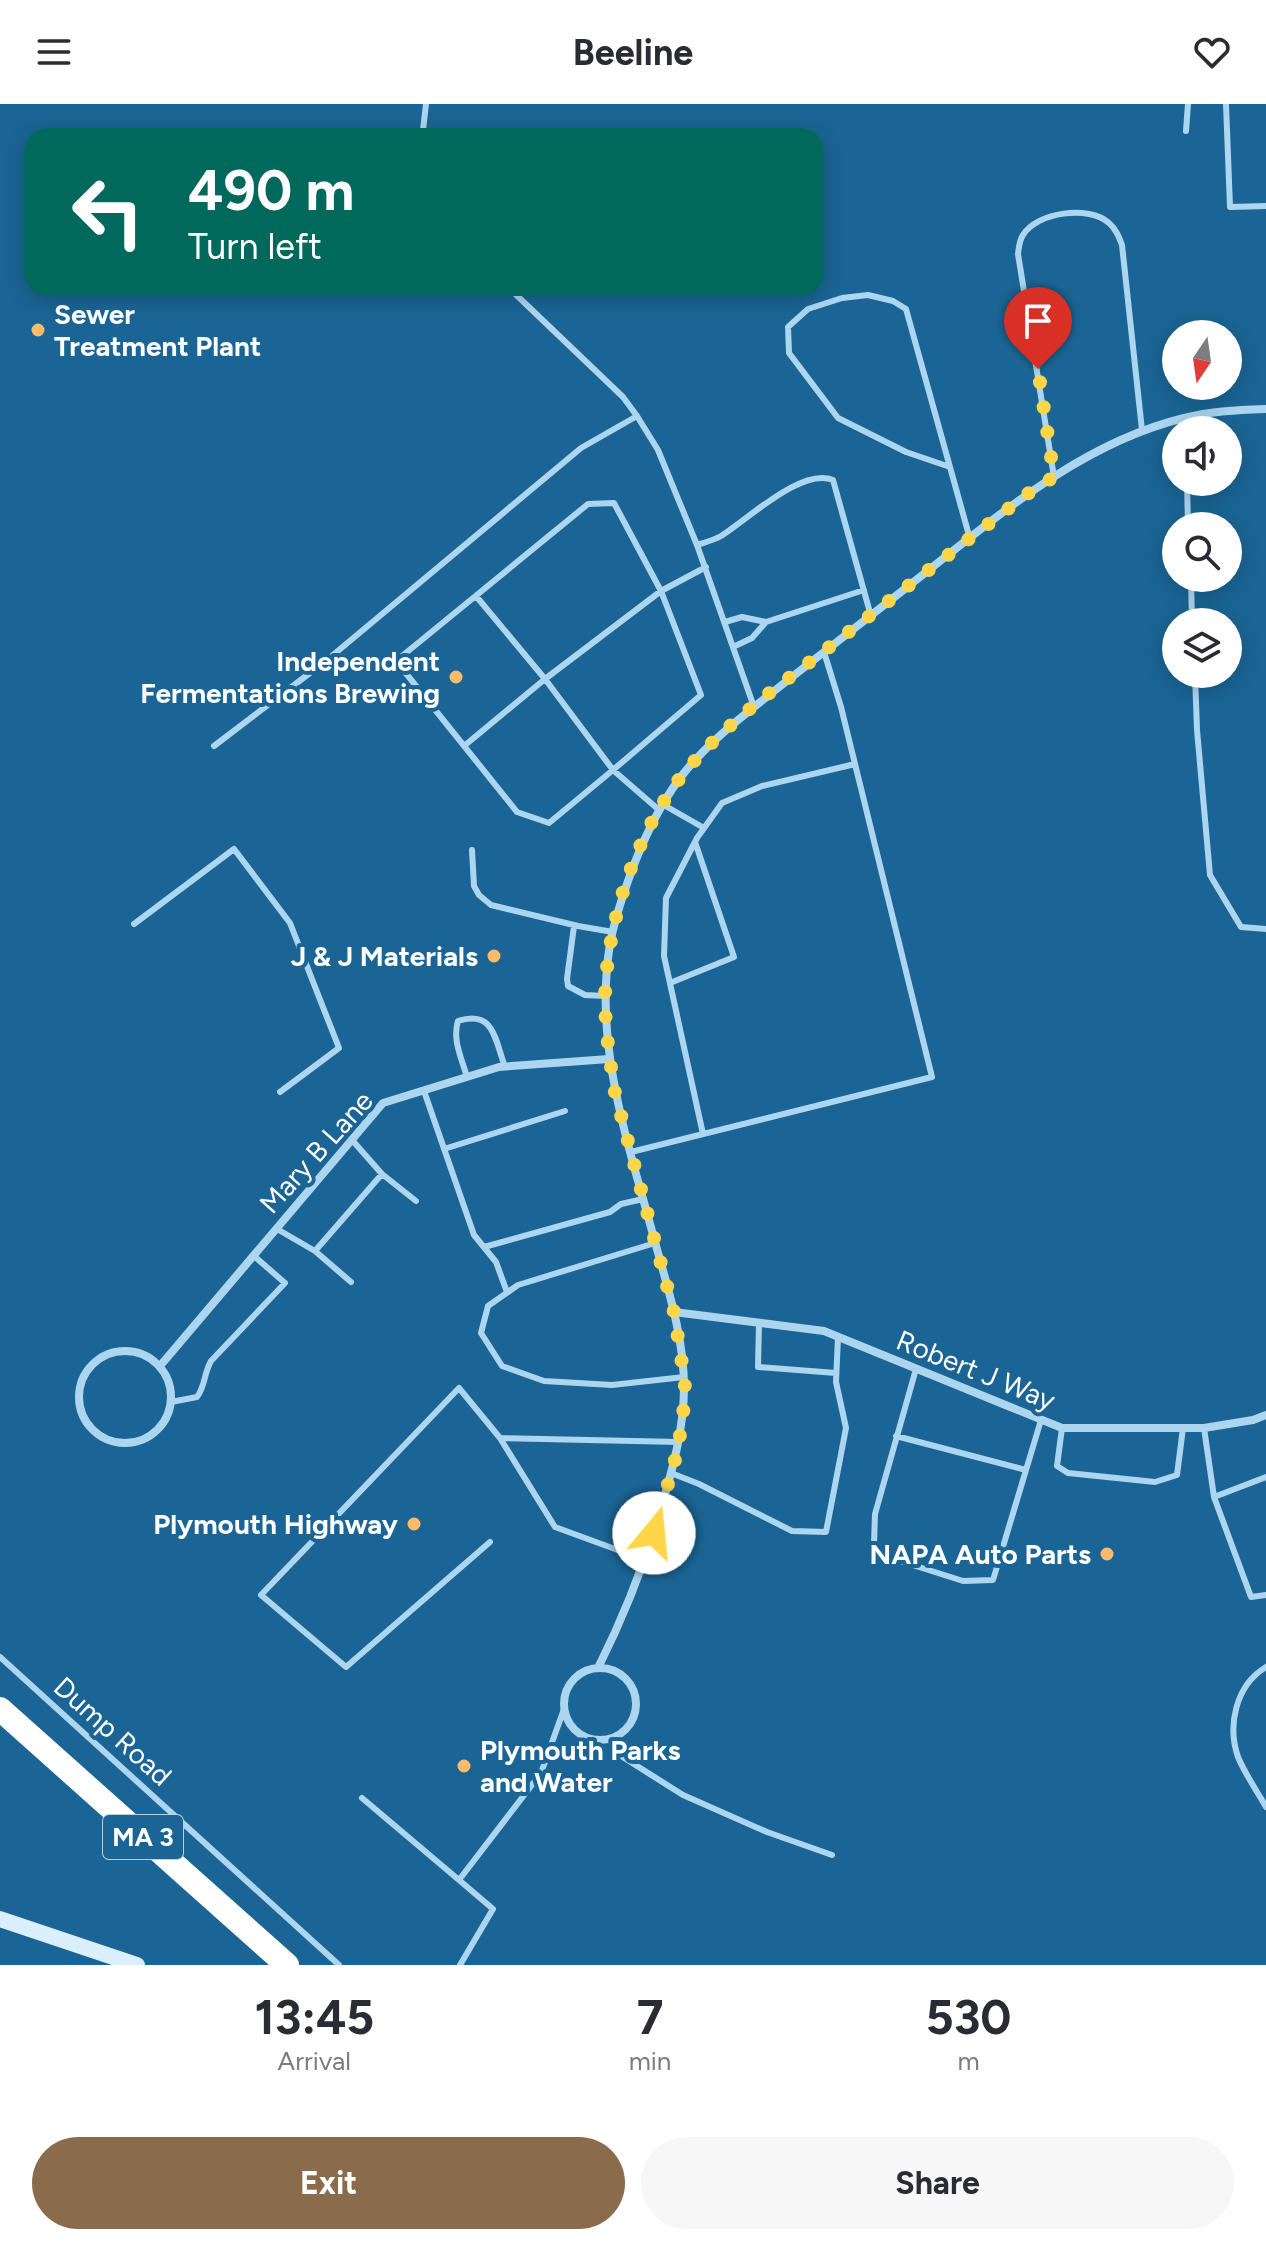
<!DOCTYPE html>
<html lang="en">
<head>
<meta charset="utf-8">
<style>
	:root { --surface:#fff; --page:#f7f7f7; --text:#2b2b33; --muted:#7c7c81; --accent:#8a6c4c }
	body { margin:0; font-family:Figtree,sans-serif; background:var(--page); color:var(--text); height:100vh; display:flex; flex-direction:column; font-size:30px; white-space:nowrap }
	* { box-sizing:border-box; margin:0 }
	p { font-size:26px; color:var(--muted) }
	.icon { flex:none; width:44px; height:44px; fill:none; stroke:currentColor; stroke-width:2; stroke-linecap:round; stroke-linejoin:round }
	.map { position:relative; height:1861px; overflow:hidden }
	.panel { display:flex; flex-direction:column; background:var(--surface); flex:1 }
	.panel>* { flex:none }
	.banner { position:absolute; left:24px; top:24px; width:800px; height:168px; border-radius:24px; box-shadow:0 4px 20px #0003; background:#00695c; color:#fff; overflow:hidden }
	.needle { width:52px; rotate:193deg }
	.controls { position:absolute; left:1162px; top:216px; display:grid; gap:16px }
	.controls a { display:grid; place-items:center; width:80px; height:80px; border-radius:50%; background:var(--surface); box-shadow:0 4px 20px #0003; font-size:40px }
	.pin { position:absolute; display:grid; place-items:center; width:68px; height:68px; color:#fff; margin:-82px -34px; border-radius:50% 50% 50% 0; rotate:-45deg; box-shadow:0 0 8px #0007 }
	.pin .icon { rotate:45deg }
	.me { position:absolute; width:88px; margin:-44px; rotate:17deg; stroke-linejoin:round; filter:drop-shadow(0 0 6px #0008) }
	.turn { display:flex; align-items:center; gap:28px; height:168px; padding:0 32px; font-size:36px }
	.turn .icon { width:104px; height:104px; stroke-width:2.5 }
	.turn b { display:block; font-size:56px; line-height:68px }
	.eta { display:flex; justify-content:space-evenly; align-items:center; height:136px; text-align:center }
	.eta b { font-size:48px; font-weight:700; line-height:56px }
	.button { display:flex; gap:16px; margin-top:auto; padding:16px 32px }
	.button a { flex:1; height:92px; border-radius:48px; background:var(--accent); color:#fff; font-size:32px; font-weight:700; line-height:92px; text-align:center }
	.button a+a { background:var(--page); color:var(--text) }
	header { display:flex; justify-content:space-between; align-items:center; height:104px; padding:0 32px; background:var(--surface); font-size:36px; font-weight:700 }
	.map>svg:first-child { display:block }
</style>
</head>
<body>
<header><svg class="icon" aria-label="menu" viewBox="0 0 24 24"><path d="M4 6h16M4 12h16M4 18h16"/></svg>Beeline<svg class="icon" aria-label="heart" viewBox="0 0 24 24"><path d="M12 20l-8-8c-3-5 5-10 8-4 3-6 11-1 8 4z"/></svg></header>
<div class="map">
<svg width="1266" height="1861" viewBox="0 0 1266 1861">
	<rect width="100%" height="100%" fill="#1a6595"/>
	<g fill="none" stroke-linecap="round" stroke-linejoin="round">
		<path stroke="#acd6f0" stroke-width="6" d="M1226,0L1230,103L1266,102
			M1186,27L1188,0
			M425,32L423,26L426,0
			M509,184L623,293L637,312
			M1185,314V326
			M950,363L906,348L838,314L789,249L788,223L808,205L842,194L868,191L893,197L906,205L970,435
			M1054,373L1018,150C1019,143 1019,137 1023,131C1037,108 1089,101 1109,119C1116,125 1119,133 1122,141L1142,326
			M1187,378L1188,422
			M697,441C706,438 714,436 721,432C748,415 802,363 833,376L871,512
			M1191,474L1192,518
			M725,518L742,513L766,518
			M733,543L752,534L766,518L864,486
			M1195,570L1197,626L1210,771L1241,823L1266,825
			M214,642L327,556L581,344L637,312L658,346L697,441L754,603
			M464,642L545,575L661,487L701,591L613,666L545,575L476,492
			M662,700L704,724
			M659,706L613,666L549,719L517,708L396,557L588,400L614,399L661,487L706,463
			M472,746L474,782L479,791L491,801L578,822L613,828
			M134,820L234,745L290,819L339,944L280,988
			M574,822L567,875L568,882L585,891L605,892
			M670,879L734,853L695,738
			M467,973C462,955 452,936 458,917C494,905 495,936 505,963
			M424,987L474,1131L496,1158L507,1188
			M703,1030L664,852L666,794L697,734L722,699L762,682L855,660
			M352,1036L382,1070L416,1097
			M444,1045L565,1007
			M631,1048L932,973L841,603L824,548
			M277,1125L315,1147L351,1178
			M655,1139L518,1181L488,1202L481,1229L502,1262L544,1277L612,1281L684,1273
			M484,1143L610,1108L621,1100L643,1095
			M315,1147L382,1070
			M759,1219L758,1263L836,1269
			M916,1265L875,1410L874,1440L894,1455L963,1477L993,1476L1041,1316
			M171,1298L197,1293C205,1283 204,1269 211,1257L285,1179L254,1152
			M1062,1324L1057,1362L1068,1369L1155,1378L1177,1371L1183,1324
			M1204,1324L1214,1393L1251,1493L1266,1491
			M896,1332L1026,1366
			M671,1369L699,1380L792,1427L826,1428L846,1324L836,1278L838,1233
			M1214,1393L1266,1373
			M490,1438L346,1563L261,1491L459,1284L500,1334
			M645,1456L555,1423L500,1334L679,1338
			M0,1553L339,1861
			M1266,1563C1236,1581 1227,1621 1238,1653C1245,1670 1257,1687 1266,1703
			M609,1634L618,1650L683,1691L767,1728L832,1751
			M362,1694L459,1776L541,1669L564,1605
			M459,1776L493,1805L460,1861"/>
		<path stroke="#acd6f0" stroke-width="8" d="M674,1208L824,1227L1062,1324H1204L1253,1316L1266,1311
			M79 1293a46 46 0 1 1 92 0a46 46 0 1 1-92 0Z
			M160,1262L383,999L499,963L609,955
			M598,1564C624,1512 645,1459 661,1404C673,1364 684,1324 684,1283C684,1234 668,1185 655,1138C629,1041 593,942 610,840C614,818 621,797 628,777C641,740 657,705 680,674C708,637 747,609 783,580C824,548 865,516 906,484C991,418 1077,340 1184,314C1211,307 1239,306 1266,305
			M564 1600a36 36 0 1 1 72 0a36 36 0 1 1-72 0Z"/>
		<path stroke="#daeefb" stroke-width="16" d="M0,1815L137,1861"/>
		<path stroke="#fff" stroke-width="24" d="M0,1605L287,1861"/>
	</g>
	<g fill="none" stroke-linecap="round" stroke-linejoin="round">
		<path stroke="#ffd54a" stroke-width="14" stroke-dasharray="0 25.2" d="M654,1429L677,1349L683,1313L685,1279L674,1208L615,989C610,957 605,925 605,893C607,815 638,722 689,663C730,616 783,579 832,541C899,489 966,437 1034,385L1054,373L1038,265"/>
	</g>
	<g fill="#ffbb6b" stroke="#1a6595" stroke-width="3">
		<circle cx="38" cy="226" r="8"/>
		<circle cx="456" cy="573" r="8"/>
		<circle cx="494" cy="852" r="8"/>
		<circle cx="414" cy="1420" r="8"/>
		<circle cx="1107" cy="1450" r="8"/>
		<circle cx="464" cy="1662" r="8"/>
	</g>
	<g text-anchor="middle" stroke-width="8" stroke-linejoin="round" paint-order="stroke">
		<rect fill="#1a6595" stroke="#bad1df" stroke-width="2" x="103" y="1711" width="80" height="44" rx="6"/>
		<g font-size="26" font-weight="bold" fill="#fff">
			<text x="143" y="1742">MA 3</text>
		</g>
		<g font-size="28" font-weight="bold" fill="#fff" stroke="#1a6595" text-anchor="end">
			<text x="54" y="220" text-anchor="start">Sewer<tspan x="54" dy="32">Treatment Plant</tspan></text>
			<text x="440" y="567">Independent<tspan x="440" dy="32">Fermentations Brewing</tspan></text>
			<text x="478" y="862">J &amp; J Materials</text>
			<text x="398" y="1430">Plymouth Highway</text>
			<text x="1091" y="1460">NAPA Auto Parts</text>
			<text x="480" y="1656" text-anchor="start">Plymouth Parks<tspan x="480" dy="32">and Water</tspan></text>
		</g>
		<g font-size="28" fill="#fff" stroke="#1a6595">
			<text transform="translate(316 1048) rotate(-48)" y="10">Mary B Lane</text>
			<text transform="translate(976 1266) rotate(22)" y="10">Robert J Way</text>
			<text transform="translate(113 1627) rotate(42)" y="10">Dump Road</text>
		</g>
	</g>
</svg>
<div class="controls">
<a><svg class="needle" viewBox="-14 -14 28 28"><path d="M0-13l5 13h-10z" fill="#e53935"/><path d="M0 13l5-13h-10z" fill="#7c7c81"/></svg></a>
<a><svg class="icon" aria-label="sound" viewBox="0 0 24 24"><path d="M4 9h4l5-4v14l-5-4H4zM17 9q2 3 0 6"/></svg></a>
<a><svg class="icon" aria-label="search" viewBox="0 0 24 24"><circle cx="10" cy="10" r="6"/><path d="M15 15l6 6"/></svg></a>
<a><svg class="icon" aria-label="layers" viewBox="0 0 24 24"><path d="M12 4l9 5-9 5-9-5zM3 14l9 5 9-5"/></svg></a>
</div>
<div class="pin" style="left:1038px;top:265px;background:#d93025"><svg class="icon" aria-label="arrive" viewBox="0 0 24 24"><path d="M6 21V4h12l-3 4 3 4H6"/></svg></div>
<svg class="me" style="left:654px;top:1429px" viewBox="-20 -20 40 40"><circle r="19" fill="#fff"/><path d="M0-13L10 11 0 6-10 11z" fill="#ffd54a"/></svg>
<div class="banner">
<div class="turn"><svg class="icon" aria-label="left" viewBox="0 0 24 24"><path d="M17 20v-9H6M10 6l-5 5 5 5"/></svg><div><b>490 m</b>Turn left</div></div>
</div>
</div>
<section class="panel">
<div class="eta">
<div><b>13:45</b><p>Arrival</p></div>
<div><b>7</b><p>min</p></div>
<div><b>530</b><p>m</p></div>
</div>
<div class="button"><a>Exit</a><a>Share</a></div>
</section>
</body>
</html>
